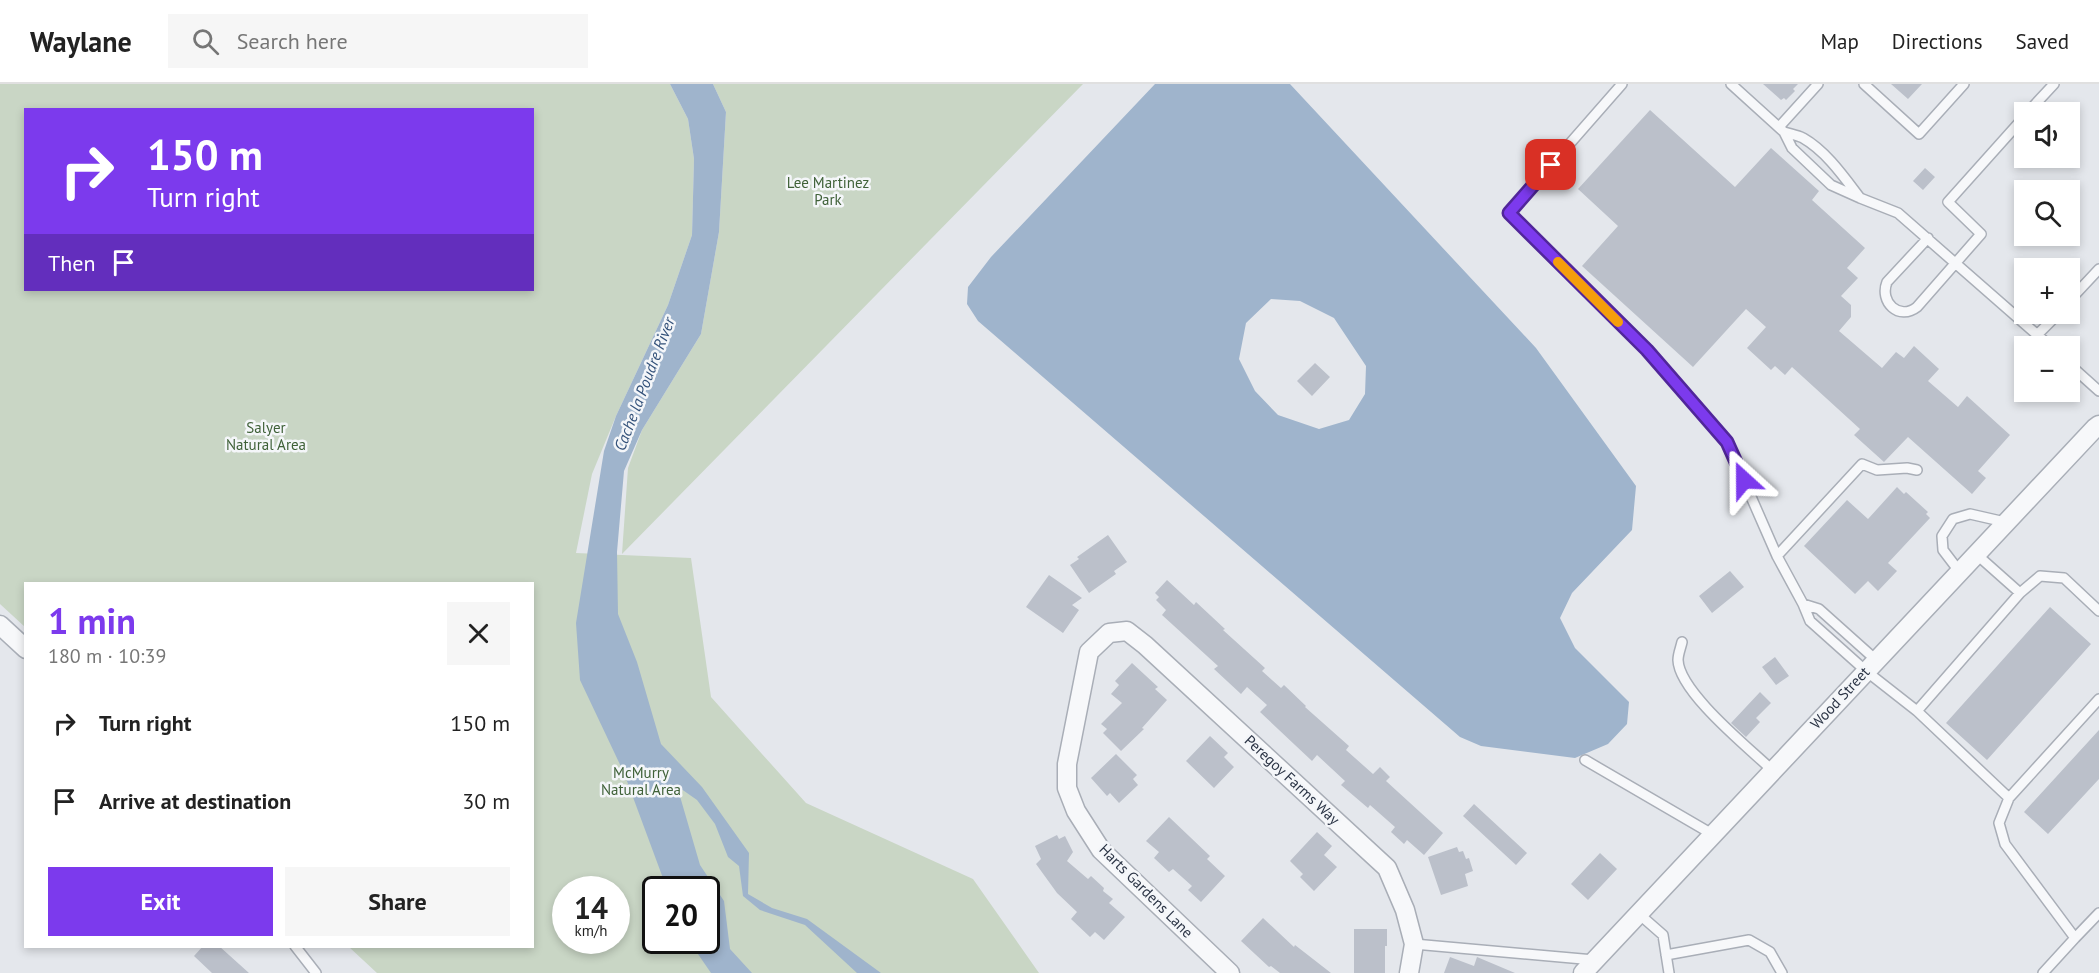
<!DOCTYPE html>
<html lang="en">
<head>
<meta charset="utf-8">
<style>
	:root { --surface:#fff; --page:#f6f6f6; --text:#222; --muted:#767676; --line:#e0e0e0; --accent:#7c3aed }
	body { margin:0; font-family:"PT Sans",sans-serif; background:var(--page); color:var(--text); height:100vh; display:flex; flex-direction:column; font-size:22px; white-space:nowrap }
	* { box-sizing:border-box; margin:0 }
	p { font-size:20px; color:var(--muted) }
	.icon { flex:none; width:33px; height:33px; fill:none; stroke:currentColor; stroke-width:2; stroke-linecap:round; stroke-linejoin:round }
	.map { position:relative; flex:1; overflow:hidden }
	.sheet { position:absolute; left:24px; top:498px; width:510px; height:366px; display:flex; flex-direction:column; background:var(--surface); border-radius:0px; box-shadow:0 3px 9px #0003 }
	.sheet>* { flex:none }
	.guide { position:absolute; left:24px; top:24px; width:510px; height:183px; border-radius:0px; box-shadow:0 3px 9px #0003; background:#7c3aed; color:#fff; overflow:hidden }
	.buttons { position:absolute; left:2014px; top:18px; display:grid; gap:12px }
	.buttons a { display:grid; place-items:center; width:66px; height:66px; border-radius:0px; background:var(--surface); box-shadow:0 3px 9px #0003; font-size:30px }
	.speed { position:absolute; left:552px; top:792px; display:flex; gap:12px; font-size:30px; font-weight:700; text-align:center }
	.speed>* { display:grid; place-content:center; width:78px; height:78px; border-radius:50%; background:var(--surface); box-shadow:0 3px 9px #0003; line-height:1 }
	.speed small { font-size:15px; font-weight:400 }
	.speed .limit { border:3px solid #111; border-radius:9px; background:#fff; color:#111 }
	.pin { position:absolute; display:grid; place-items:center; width:51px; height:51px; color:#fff; margin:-26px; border-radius:12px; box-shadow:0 3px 9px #0006 }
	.me { position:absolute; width:66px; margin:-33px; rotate:336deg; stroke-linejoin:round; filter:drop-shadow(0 0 4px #0008) }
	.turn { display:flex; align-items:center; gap:21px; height:126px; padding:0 24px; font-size:27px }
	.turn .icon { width:78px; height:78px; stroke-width:2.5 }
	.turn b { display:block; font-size:42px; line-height:51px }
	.then { display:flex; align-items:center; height:57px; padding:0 24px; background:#0003; gap:12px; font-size:22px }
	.round { display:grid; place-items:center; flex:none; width:63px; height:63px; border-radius:0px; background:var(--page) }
	.overview { display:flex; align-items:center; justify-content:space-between; height:102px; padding:0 24px }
	h1 { font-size:36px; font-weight:600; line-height:45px; color:var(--accent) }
	.button { display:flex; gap:12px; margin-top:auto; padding:12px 24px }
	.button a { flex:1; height:69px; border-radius:0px; background:var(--accent); color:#fff; font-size:24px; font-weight:600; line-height:69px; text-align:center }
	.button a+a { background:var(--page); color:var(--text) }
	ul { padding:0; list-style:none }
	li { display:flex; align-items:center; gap:18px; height:78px; padding:0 24px }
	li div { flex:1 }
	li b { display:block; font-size:22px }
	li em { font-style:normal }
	header { display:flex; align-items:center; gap:36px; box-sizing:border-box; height:84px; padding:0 30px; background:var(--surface); border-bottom:2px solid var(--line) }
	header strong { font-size:28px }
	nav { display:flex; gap:33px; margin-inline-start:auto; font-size:21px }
	.search { width:420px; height:54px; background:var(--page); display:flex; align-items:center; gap:15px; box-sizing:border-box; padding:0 21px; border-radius:0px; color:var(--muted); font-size:22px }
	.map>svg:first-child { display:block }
</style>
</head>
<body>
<header>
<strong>Waylane</strong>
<div class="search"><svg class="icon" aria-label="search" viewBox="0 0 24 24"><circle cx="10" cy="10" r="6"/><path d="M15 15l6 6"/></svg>Search here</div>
<nav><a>Map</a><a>Directions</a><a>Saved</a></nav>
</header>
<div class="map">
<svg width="2099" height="889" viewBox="0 0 2099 889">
	<rect width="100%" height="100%" fill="#e4e7ec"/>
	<path fill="#c9d6c5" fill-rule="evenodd" d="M0,0H670L688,35L694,75L692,151L668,221L616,332L592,390L576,469L691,474L711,613L806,719L973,795L1039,889H377L349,863L532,862V500H26L25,543L0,520ZM26,26H532V206H26ZM566,806H616V856H566ZM656,806H706V856H656Z
		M713,0H1083L622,470L628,384L642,346L701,250L719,148L726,28Z"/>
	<path fill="#9fb4cc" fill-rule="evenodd" d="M670,0H713L726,28L719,148L701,250L642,346L624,387L617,468L618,530L637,578L661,660L702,703L749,769L748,810L772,824L807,835L881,889H857L805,841L760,826L743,812L739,782L728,773L715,740L697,716L677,702L700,781L724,817L730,865L752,889H711L689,857L706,856V806L667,805L624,689L580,596L576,539L604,367L616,332L668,221L692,151L694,75L688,35Z
		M1155,0H1290L1536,264L1636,402L1632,446L1572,509L1560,534L1575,564L1629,618L1627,640L1608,660L1575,674L1481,662L1460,653L978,237L967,220L968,203L991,173ZM1271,215L1300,217L1334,234L1366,282L1365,310L1349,336L1319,345L1278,331L1255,307L1239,275L1246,239Z"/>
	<path fill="#bbc0ca" d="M1763,0H1798L1793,5L1795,7L1786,16L1784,14L1781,16Z
		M1891,0H1922L1908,15Z
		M1650,26L1735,103L1771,64L1819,107L1812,116L1865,164L1847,184L1858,194L1841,212L1851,221V233L1839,247L1882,284L1896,268L1904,274L1914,262L1939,285L1928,297L1958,323L1967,312L2010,351L1978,387L1986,394L1972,410L1908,353L1884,378L1854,351L1860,345L1792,283L1785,291L1775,282L1771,286L1747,264L1766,243L1746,225L1693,283L1582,182L1618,142L1578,105Z
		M1925,84L1935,93L1923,106L1913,97Z
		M1315,279L1330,293L1312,312L1297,297Z
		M1897,403L1904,410L1906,408L1928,428L1926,430L1930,434L1888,479L1897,487L1878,507L1868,497L1855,510L1804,462L1847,416L1868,435Z
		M1108,451L1127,478L1114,487L1116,490L1089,509L1070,481L1079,475L1077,473Z
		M1730,487L1744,503L1712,529L1699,512Z
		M1049,491L1082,514L1072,521L1079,526L1063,549L1026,523Z
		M1167,496L1194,521L1196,518L1225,545L1223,546L1265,584L1262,587L1281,604L1284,601L1306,622L1305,623L1349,662L1346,666L1373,690L1380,683L1390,693L1386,697L1443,749L1424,771L1407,756L1404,760L1391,748L1395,743L1370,721L1368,724L1341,701L1345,697L1317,671L1312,677L1295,661L1260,628L1267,621L1247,603L1241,610L1214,585L1218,582L1162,531L1166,526L1156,516L1159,513L1155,509Z
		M2050,523L2091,560L1987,676L1946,639Z
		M1775,573L1789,592L1776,601L1762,583Z
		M1132,579L1158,603L1155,605L1167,616L1142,644L1144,645L1121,667L1103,649L1107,645L1101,640L1122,619L1111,610L1119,601L1115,597Z
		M1760,608L1771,619L1756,634L1760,638L1746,653L1731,639Z
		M2099,646V695L2048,750L2024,728Z
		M1210,652L1228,669L1224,673L1234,683L1214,704L1186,677Z
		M1116,670L1137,691L1133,695L1138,701L1119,719L1110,709L1107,712L1091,694Z
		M1474,720L1527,769L1516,781L1463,732Z
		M1169,733L1210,772L1207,775L1225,792L1201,818L1188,806L1192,802L1173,785L1169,788L1154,774L1159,768L1146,757Z
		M1317,748L1332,762L1324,771L1337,783L1314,807L1300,793L1303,790L1290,777Z
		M1057,751L1059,755L1065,752L1073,768L1067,777L1088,795L1091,792L1104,804L1103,807L1113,815L1109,819L1125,833L1104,856L1095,848L1090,853L1071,835L1077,828L1057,809L1036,780L1041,775L1035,762Z
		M1457,763L1459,768L1463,767L1466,775L1469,774L1473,787L1465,790L1468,802L1441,811L1428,773Z
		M1600,769L1617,785L1588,816L1571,800Z
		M1263,834L1294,863L1295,861L1331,889H1280L1271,882L1269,883L1241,857Z
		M1354,845H1387V862H1385V889H1354Z
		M203,862H219L249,889H212L194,872Z
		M1450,873L1474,882L1477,873L1515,889H1444Z"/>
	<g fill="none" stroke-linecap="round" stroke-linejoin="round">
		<g stroke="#a9aeb7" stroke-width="12">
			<path id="lane" d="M1622,0L1509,129L1647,266L1727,358L1777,472L1803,520
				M1731,0L1784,48
				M1864,0L1919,50L1964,0
				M2028,28L2054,0
				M1779,43L1818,0
				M1784,48C1790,50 1797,51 1803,54C1826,67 1844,93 1860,114L1831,101L1792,64Z
				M1860,114L1898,129L2050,262
				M1928,154L1887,198C1879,218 1899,237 1917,223L1981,150L1948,118L2025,32
				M2070,216L2099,185
				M2037,251L2058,230
				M2070,281L2099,307
				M1975,469L2020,509L2040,492L2064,494L2099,527
				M1777,472L1862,380L1877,386L1907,384L1917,386
				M1959,487L1943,466L1942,452L1953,435L1970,430L2005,438
				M1682,558C1681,563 1678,570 1678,576C1679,608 1749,664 1772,686
				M1876,576L1819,525L1803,520L1810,537L1866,587L1917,627L2009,714L2099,615
				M1917,627L2020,509
				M1585,676L1712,750
				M2009,714L1999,739L2005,760L2075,854L2043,889
				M1639,830L1663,851L1669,889
				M2075,854L2099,829
				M1414,860L1594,876
				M295,862L316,889
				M1666,871L1749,856L1770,868L1782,889"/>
		</g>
		<g stroke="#a9aeb7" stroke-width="21">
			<path id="street" d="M0,541L26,565
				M1230,889L1101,766L1076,727L1067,704V680L1089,568L1109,549L1127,547L1145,561L1387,784L1405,826L1414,860L1409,889
				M1583,889L2095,344L2099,341"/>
		</g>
		<use href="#lane" stroke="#f7f8fa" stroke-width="9"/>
		<use href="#street" stroke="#f7f8fa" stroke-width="18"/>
	</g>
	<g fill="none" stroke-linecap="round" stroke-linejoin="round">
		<g stroke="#51269a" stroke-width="15">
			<path id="route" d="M1551,81L1509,129L1647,266L1727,358L1744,396"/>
		</g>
		<use href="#route" stroke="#7c3aed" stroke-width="10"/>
		<path stroke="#f59e0b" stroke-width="10" d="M1558,178L1618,238"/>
	</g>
	<g text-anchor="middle" stroke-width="5" stroke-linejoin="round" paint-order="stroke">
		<g font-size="15" fill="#3f6138" stroke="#f4f6f9">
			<text x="828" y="104">Lee Martinez<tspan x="828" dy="17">Park</tspan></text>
			<text x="266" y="349">Salyer<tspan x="266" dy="17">Natural Area</tspan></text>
			<text x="641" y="694">McMurry<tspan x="641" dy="17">Natural Area</tspan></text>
		</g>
		<g font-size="15" fill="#2b3445" stroke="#f4f6f9">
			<text transform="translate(1840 614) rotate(-47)" y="5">Wood Street</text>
			<text transform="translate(1292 696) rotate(43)" y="5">Peregoy Farms Way</text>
			<text transform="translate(1146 807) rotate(45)" y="5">Harts Gardens Lane</text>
		</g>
		<g font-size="16" font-style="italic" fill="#34527a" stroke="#f4f6f9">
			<text transform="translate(644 300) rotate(-69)" y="6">Cache la Poudre River</text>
		</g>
	</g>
</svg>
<div class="buttons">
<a><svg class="icon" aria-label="sound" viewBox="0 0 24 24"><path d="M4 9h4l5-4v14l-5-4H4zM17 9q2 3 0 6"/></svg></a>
<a><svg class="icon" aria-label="search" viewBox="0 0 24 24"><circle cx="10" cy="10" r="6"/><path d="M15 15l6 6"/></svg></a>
<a>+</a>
<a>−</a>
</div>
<div class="speed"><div>14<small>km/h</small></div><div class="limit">20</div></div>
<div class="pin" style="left:1551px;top:81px;background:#d93025"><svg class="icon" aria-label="arrive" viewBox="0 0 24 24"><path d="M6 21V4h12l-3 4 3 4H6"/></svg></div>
<svg class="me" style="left:1744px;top:396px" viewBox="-20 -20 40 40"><path d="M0-17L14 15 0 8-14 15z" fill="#7c3aed" stroke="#fff" stroke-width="4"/></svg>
<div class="guide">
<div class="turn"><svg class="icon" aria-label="right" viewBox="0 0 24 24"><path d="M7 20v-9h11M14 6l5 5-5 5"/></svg><div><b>150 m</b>Turn right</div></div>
<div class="then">Then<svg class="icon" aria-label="arrive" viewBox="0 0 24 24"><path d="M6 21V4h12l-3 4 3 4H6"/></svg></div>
</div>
<section class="sheet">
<div class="overview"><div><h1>1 min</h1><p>180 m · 10:39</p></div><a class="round"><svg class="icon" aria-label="close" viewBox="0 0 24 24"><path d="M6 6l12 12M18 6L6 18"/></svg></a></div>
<ul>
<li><svg class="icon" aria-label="right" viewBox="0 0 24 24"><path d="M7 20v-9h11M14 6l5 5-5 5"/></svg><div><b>Turn right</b></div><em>150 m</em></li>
<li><svg class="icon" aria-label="arrive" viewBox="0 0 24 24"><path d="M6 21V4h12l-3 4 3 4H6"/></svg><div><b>Arrive at destination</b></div><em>30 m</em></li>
</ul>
<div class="button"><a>Exit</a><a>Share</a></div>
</section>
</div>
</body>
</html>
